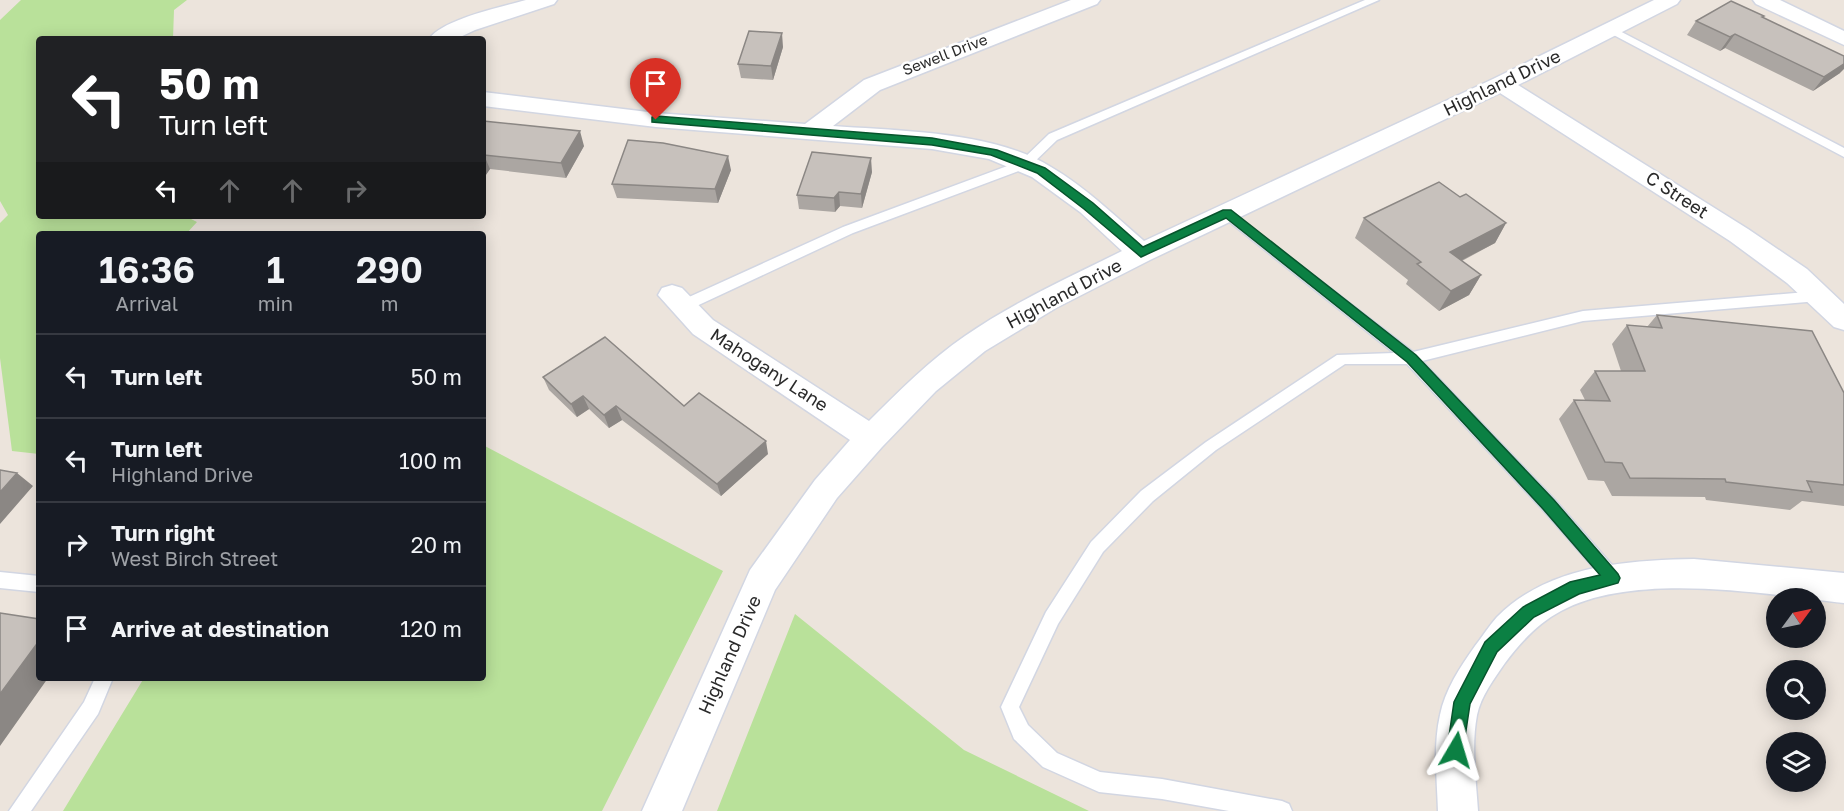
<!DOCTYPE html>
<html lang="en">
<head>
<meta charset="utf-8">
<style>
	:root { --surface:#171b24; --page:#20242c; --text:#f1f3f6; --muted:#9ea1a6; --line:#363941 }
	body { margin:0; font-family:"Golos Text",sans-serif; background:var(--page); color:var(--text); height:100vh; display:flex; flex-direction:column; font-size:22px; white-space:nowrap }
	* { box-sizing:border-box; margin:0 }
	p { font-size:20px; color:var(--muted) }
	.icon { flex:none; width:33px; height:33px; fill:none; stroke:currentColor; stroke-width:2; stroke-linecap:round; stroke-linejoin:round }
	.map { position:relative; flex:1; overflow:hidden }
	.sheet { position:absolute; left:36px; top:231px; width:450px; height:450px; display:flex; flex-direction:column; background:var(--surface); border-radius:6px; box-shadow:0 3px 15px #0003 }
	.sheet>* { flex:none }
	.hud { position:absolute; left:36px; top:36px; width:450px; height:183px; border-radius:6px; box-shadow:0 3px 15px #0003; background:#202124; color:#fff; overflow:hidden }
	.needle { width:39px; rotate:57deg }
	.tools { position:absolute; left:1766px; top:588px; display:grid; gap:12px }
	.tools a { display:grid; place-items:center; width:60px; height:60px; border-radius:50%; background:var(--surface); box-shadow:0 3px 15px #0003; font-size:30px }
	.pin { position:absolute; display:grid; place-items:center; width:51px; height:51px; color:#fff; margin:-62px -26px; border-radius:50% 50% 50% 0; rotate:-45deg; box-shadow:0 0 6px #0007 }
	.pin .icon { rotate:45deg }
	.me { position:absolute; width:66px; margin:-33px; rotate:7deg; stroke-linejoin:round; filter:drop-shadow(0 0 4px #0008) }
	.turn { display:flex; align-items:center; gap:21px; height:126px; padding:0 24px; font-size:27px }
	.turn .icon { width:78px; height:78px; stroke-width:2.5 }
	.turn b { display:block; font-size:42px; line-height:51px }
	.lanes { display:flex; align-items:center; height:57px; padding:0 24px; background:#0003; justify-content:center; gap:30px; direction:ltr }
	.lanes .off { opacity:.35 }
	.eta { display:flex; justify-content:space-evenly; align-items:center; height:102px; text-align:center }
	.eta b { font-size:36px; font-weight:600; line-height:42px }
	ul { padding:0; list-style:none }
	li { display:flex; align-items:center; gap:18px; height:84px; padding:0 24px; border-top:2px solid var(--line) }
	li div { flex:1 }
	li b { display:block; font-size:22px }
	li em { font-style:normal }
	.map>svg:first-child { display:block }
</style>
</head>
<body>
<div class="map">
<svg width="1844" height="811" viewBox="0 0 1844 811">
	<rect width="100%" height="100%" fill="#ece4dc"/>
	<path fill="#b9e19a" d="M21,0H187L174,10L173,39H39V216H185L197,222L186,234H39V454L12,451L0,358V223L8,215L0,201V20Z
		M483,445L723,571L602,811H63L144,678H483Z
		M795,614L964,750L1089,811H717Z"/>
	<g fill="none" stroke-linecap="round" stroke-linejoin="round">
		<g stroke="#d2d6e2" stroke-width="3">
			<path id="lane" d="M1365,0H1379L1057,140L1029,167L853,233L688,310L683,311L676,306L678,302L843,227L1021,161L1049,134Z
				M1612,27L1844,148V157L1608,32L1607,30Z
				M1227,209L1413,352L1583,311L1818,291L1825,296L1818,301L1583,321L1422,361L1555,500L1619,573L1621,578L1619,583L1613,586L1607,583L1543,510L1407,364H1345L1216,450L1153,501L1103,552L1058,624L1019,707L1028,725L1057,753L1100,772L1162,779L1282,801L1289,804L1292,811H1229L1162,799L1099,792L1043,767L1014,739L1001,707L1046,612L1091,542L1141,491L1206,442L1337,355L1394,353L1222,216L1221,213Z
				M0,572L39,576V592L0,588Z
				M95,678H113L98,714L31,811H9L84,702Z"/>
		</g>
		<g stroke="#d2d6e2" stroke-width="3">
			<path id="street" d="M526,0H557L554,4L475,30L456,39H429C443,19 502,7 526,0Z
				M1071,0H1100L1097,4L880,90L833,126C898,131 994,131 1051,167C1085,187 1114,215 1144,241L1493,79L1654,0H1680L1677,4L1518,85L1748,229L1807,269L1844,304V330L1834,327L1787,283L1730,241L1500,93L1150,260L1056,308L985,351L936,391L882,447L837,498L775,590L682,811H642L750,570L815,480L850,440L693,334L658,295L662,288L672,285L682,288L713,320L869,421C899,391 930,360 965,336C1014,302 1070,277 1122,251L1080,212L1032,177L989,159L932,149L656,127L483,106V92L656,113L805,124L864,80Z
				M1753,0H1780L1844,31V45L1756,4Z
				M1694,559L1844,573V603C1765,594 1635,571 1561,611C1538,623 1520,643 1505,663C1494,679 1481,696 1477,715C1471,747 1476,779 1478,811H1438C1437,779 1433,746 1440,715C1445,690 1460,667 1475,646C1482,637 1489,626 1497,617C1547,566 1627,560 1694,559Z"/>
		</g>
		<use href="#lane" fill="#fff" fill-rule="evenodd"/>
		<use href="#street" fill="#fff" fill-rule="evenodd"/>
	</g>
	<path fill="#aba6a2" d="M1763,17L1840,73L1813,91L1725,48L1720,51L1687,35L1696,21Z
		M783,47L773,80L741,78L738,64Z
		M483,121L584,146L566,178L490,169L483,179Z
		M731,170L718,203L617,198L612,184Z
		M872,172L862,208L840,206L835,212L799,209L797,195Z
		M1460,197L1506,223L1495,243L1462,261L1481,275L1469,295L1439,311L1406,284L1408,280L1355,238L1364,218Z
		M1657,315L1844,393V506L1802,501L1790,510L1706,500L1705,497L1612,496L1604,481L1588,480L1559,419L1574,400H1585L1580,390L1595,371H1621L1612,344L1627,325L1647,327Z
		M543,377L684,406L768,454L721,496L622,420L609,428L589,409L577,417L549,390Z"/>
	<path fill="#8b8784" d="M782,33L783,47L773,80L771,66Z
		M1735,34L1725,48L1720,51L1730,37Z
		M1844,64V69L1840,73L1813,91L1824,77Z
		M580,131L584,146L566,178L561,163Z
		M484,155L490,169L483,179V156Z
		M728,156L731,170L718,203L715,189Z
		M871,158L872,172L862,208L861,194Z
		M839,192L840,206L835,212L834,198Z
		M1506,223L1495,243L1439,272L1450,252Z
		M1481,275L1469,295L1439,311L1451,291Z
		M583,396L589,409L577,417L571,404Z
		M616,406L622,420L609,428L604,415Z
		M766,441L768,454L721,496L717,484Z
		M17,473L33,486L0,524V492Z
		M39,641V678H48L0,746V694Z"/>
	<path fill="#c7c1bc" stroke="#8b8784" stroke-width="1.5" d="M1731,1L1764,16L1762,17L1844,56V64L1824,77L1735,34L1730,37L1696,21Z
		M749,31L782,33L771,66L738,64Z
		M483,121L580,131L561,163L484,155L483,156Z
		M628,140L663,143L728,156L715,189L612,184Z
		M812,152L871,158L861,194L839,192L834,198L797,195Z
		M1439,182L1460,197L1466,194L1506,223L1450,252L1481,275L1451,291L1417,264L1421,262L1364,218Z
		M1657,315L1812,331L1844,393V485L1807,481L1812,492L1726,482L1725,479L1630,478L1622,463L1605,462L1574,400L1610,401L1595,371H1645L1627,325L1662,328Z
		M605,337L684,406L699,393L766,441L717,484L616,406L604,415L583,396L571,404L543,377Z
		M0,470L17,473L0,492Z
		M0,613L39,619V641L0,694Z"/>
	<path fill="#0b8043" stroke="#07532c" stroke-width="1.5" d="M656,116L932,138L997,150L1045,168L1093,203L1143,247L1223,210H1231L1416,355L1554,500L1618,574L1620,578L1618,583L1579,594L1534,617L1497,652L1470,704L1462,757L1456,759L1450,757L1447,750L1454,702L1485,642L1523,607L1570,582L1600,575L1543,509L1407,362L1226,218L1141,257L1084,209L1037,173L991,155L932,145L652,122V117Z"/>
	<g text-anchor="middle" stroke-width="5" stroke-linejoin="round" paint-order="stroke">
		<g font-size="15" fill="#2a2a2a" stroke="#fff">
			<text transform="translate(945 55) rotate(-21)" y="5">Sewell Drive</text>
		</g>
		<g font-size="18" fill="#2a2a2a" stroke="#fff">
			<text transform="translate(1502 83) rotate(-26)" y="6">Highland Drive</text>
			<text transform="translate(1677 195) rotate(33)" y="6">C Street</text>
			<text transform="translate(1064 294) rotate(-28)" y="6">Highland Drive</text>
			<text transform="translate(769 370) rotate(33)" y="6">Mahogany Lane</text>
			<text transform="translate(730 655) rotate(-66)" y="6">Highland Drive</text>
		</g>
	</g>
</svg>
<div class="tools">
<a><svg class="needle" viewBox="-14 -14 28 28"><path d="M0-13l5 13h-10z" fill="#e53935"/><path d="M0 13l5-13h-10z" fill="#9ea1a6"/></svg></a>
<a><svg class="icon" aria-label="search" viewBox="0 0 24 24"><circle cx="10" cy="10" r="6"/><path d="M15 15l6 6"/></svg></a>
<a><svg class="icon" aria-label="layers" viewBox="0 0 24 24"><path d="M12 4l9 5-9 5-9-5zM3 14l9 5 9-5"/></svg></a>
</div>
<div class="pin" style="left:656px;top:120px;background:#d93025"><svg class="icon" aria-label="arrive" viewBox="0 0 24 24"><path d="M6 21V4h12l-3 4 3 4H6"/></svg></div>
<svg class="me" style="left:1456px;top:750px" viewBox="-20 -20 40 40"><path d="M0-17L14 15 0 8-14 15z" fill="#0b8043" stroke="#fff" stroke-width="4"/></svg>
<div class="hud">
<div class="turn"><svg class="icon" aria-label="left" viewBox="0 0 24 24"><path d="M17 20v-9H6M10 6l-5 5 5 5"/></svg><div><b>50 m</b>Turn left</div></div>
<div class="lanes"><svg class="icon" aria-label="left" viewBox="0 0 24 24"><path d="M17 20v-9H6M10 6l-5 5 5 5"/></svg><svg class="icon off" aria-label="ahead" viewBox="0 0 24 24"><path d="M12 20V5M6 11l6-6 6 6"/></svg><svg class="icon off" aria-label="ahead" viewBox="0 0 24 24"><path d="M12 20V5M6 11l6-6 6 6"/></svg><svg class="icon off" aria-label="right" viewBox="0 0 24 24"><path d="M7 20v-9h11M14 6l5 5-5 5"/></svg></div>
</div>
<section class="sheet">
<div class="eta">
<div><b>16:36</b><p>Arrival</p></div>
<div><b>1</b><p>min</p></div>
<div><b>290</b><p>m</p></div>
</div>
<ul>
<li><svg class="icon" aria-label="left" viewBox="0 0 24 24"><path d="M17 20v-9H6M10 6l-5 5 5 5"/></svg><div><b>Turn left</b></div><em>50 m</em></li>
<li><svg class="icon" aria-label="left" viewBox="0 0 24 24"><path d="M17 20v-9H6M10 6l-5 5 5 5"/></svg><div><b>Turn left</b><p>Highland Drive</p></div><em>100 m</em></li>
<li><svg class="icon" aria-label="right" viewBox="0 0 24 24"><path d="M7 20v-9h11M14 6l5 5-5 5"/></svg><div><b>Turn right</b><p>West Birch Street</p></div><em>20 m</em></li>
<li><svg class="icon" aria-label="arrive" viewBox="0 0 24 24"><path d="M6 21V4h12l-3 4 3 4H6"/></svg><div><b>Arrive at destination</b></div><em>120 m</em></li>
</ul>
</section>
</div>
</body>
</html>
